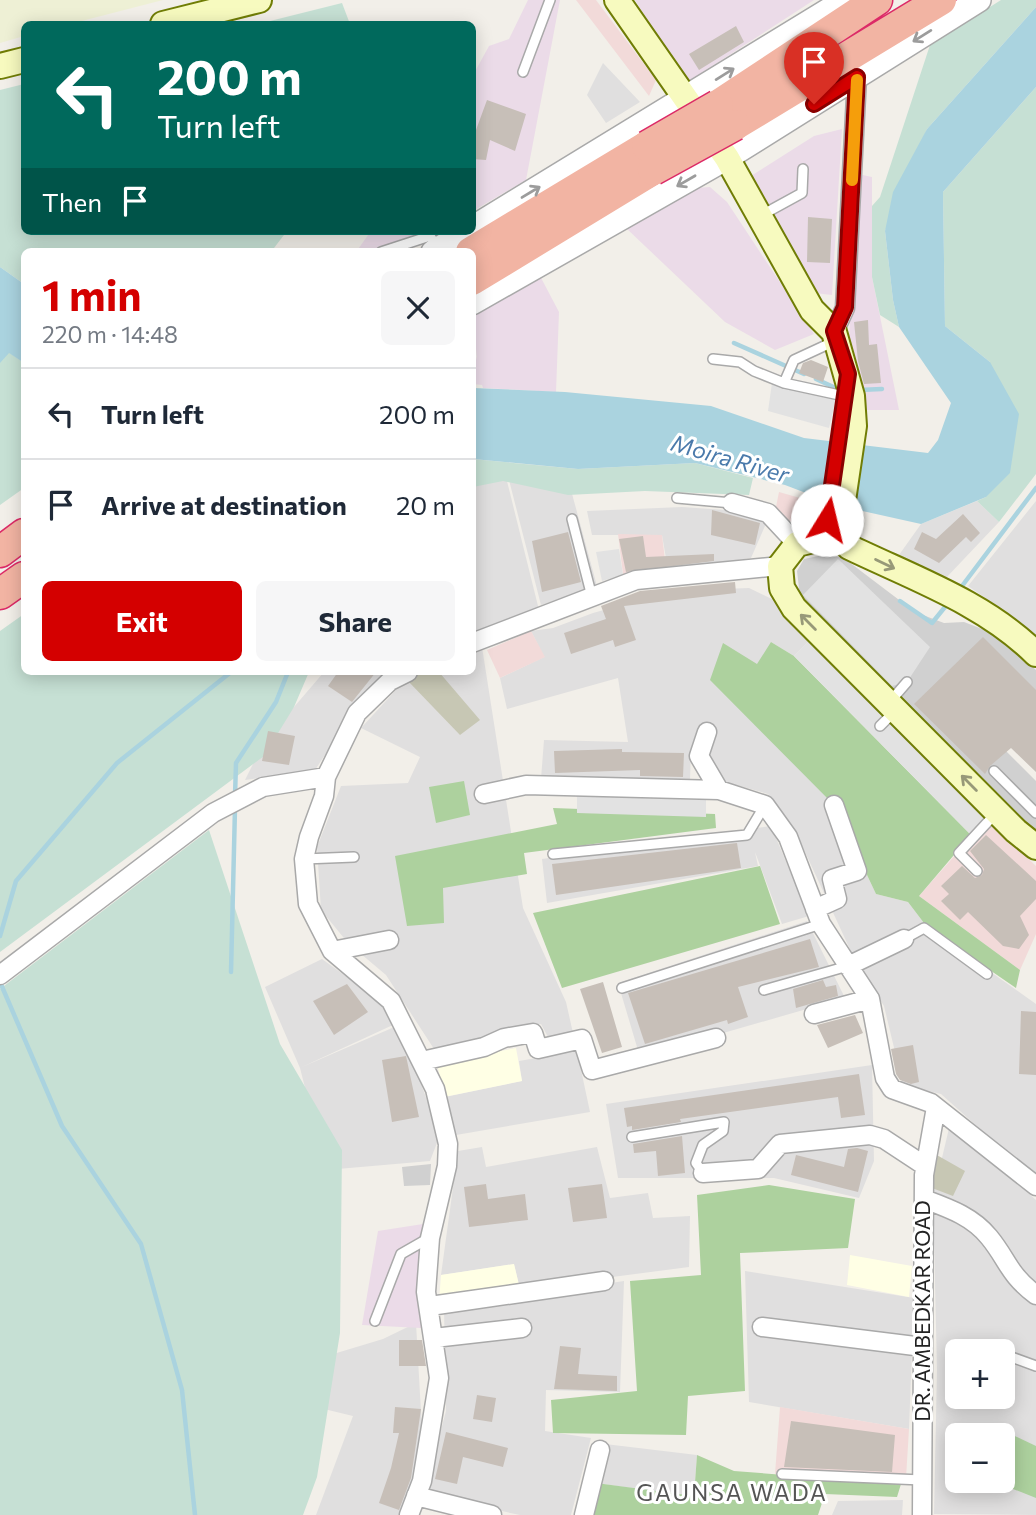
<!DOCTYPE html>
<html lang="en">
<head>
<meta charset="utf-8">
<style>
	:root { --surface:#fff; --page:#f6f6f7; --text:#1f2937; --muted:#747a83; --line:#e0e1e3; --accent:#d40000 }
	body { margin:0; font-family:Commissioner,sans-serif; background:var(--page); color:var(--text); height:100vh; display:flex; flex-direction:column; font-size:26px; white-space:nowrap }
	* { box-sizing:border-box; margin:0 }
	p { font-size:23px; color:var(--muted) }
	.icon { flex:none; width:38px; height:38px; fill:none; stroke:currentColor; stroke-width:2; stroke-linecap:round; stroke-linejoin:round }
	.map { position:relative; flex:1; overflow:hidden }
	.side { position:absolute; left:21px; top:248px; width:455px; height:427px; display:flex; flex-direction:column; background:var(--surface); border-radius:10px; box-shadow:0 4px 18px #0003 }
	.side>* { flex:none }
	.top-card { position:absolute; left:21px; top:21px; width:455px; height:214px; border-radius:10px; box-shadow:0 4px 18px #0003; background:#00695c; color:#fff; overflow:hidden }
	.controls { position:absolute; left:945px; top:1339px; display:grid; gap:14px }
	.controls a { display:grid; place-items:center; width:70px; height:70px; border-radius:10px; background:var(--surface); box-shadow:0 4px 18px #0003; font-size:35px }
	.pin { position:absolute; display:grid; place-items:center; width:60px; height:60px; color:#fff; margin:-72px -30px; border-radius:50% 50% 50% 0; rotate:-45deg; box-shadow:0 0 7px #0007 }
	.pin .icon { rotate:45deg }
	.me { position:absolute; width:77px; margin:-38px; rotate:9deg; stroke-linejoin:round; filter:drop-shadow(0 0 5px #0008) }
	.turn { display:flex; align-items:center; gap:24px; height:147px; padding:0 21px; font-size:32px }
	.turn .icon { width:91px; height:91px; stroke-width:2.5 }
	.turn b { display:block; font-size:49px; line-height:60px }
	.then { display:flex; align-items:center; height:66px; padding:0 21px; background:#0003; gap:14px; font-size:26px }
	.round { display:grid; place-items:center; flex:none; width:74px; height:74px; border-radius:10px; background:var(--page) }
	.summary { display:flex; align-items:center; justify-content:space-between; height:119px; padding:0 21px }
	h1 { font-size:42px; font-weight:700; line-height:52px; color:var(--accent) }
	.button { display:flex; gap:14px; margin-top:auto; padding:14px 21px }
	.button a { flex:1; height:80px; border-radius:10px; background:var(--accent); color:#fff; font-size:28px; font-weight:700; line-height:80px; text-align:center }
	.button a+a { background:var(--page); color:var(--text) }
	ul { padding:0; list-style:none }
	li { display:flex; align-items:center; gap:21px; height:91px; padding:0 21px; border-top:2px solid var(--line) }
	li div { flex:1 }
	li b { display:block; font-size:26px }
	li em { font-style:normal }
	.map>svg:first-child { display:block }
</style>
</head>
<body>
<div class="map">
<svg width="1036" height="1515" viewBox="0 0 1036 1515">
	<rect width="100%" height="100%" fill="#f2efe9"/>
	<path fill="#e0dfdf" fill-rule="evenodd" d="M603,63L640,102L606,123L587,95Z
		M472,465L504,469L539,610L472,635Z
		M509,480L571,490L597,586L541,605Z
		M977,501L999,522L945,579L899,555L921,524Z
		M1036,501V640L1010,615L968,586Z
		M682,507L740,511L768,519L751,558L668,570L662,535H592L587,511Z
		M749,588L776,601L810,640L794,656L771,642L834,805L876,894L908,902L927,927L1036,1004V1179L941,1094L903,1085L884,1006L854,958L793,826L768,794L726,782L707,754L691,747L690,780L541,779L544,740L628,742L618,678L507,709L500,678L544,657L531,631L553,628L593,613L673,591Z
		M482,647L523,908L566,1002L573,1033L548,1037L541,1024L511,1028L488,1041L436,1052L386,975L348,943L321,910L317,847L341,786L408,783L420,757L361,728L396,690L432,672H472L473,652Z
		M324,672H393L354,711L315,770L245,780L264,742Z
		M771,826L809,916L782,924L755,852L758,866L547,903L542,859Z
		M807,921L845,998L640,1057L618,983Z
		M322,959L380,1001L395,1024L302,1067L399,1025L440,1135L430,1161L326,1170L300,1068L265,987Z
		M577,1051L590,1112L456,1135L445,1097L522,1081L519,1061Z
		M872,1065L874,1161L859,1198L774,1178H618L606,1104Z
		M950,1124L1036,1200V1515L934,1514L937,1370L933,1196ZM957,1351H1003V1396H957ZM957,1435H1003V1480H957Z
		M482,1147L486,1167L597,1147L610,1198L648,1193L653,1218L690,1216L689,1267L520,1289L514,1264L441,1275L458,1151Z
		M745,1271L914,1298L909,1429L749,1402Z
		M624,1281L620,1392L546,1390L545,1431L591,1438L571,1515H520L424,1494L446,1411L444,1308Z
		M416,1323L422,1430L404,1515H316L353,1416L324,1409L330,1355L383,1339Z
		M605,1444L697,1455L694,1497L596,1483Z
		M903,1500L902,1515H832L838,1501Z"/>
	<path fill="#f2dad9" d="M576,0H596L656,80L649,96Z
		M779,492L821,504L818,527H800L775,512Z
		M618,534L662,535L666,568L623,574Z
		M531,631L545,657L500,678L487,650Z
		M987,819L1036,866V934L1020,970L919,896Z
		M780,1407L909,1429L906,1478L775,1474Z"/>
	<path fill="#ebdbe8" d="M528,0H560L526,180L473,211L472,77L489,46L509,39Z
		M635,0H814L686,83Z
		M842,129L832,295L814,293L751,176L814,136Z
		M858,174L872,177V277L899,410H862L849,340Z
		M710,187L727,202L814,334L775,350L725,322L626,228L696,188Z
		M371,231H439L403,252H356Z
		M539,274L559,312L556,392L483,388L482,385L473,384L472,344L477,360L473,315Z
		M423,1224L421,1328L362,1325L378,1231Z"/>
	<path fill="#ffffe5" d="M516,1048L522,1081L444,1097L437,1063Z
		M850,1255L912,1266L909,1297L847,1285Z
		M514,1264L520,1289L439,1302L441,1275Z"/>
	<path fill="#d0d0d0" d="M828,554L845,559L915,612L944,623L964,622L995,634L1036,670V716L1005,750L1036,781V835L800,597L797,571L804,559Z
		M431,1164L430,1185L404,1186L402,1167Z"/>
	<path fill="#c7c7b4" d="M423,672H439L480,720L460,735L408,681Z
		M935,1154L965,1171L953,1196L932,1188Z"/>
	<path fill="#eef0d5" d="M0,0H163L70,24H24V36L0,43Z"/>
	<path fill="#add19e" d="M771,642L794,656L971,835L919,896L1020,970L1016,988L927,927L908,902L876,894L834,805L710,680L723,643L757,664Z
		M464,781L470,815L436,823L429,787Z
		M553,808L715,814L716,828L524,853L527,874L443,888L444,923L407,926L395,856L557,824Z
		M760,866L780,924L562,988L533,913Z
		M769,1185L855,1199L848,1248L740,1253L745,1391L688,1396L686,1435L553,1433L551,1400L637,1391L630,1281L701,1275L697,1195Z
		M1002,1430L1036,1446V1498L993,1481L1003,1480V1435H999Z
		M697,1455L734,1471L901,1484L897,1497L825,1494L818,1515H587L596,1483L694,1496Z"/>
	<path fill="#c6e0d4" d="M1001,0H1036V7L927,129L885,231L893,300L899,327L880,315L872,277V206L880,197L930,45Z
		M342,3L350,24H258Z
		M24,84V231H287L271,252H24V284L0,267V90Z
		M1036,87V474L999,522L977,501L986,497L990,362L945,326L943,192Z
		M0,346L24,363V488L0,505Z
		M472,459L578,469L695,463L753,478L749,495L645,491L568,495L503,481L473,487Z
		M24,614V672H309L294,707L264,756L0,952V631Z
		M209,830L280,1044L342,1150L340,1333L317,1477L303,1515H0V989Z"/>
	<path fill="#e2e2e2" d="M773,376L838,389L829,428L768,411Z
		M619,549L623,575L602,581L596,552Z
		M838,559L930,647L907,682L892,686L803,595Z
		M810,640L987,819L971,835L794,656Z
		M577,796L706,800V817L577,813Z"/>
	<path fill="#aad3df" d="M1036,7V87L943,192L945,326L990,362L1019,414L1010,473L986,497L921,524L840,506L785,485L695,463L578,469L473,459V388L565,392L711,406L804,438L928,453L938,440L951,403L899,327L893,300L885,231L893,192L927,129Z
		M0,267L24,284V363L9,353L0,363Z"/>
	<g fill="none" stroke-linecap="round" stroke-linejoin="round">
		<path stroke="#aad3df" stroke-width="4.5" d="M734,343L804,374
			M816,379L840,390
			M859,390L882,389
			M959,590L1036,488
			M900,601L932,623L949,602
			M235,796L236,763L276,702L288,672
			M0,936L16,881L117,763L231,672
			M231,972L235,808
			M0,982L62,1126L141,1244L182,1390L195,1515"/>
	</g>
	<path fill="#c7bfb8" d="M736,26L744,42L699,70L689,54Z
		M487,100L526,114L515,151L490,140L486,160L472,159V141Z
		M808,217L832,219L830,263L807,262Z
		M868,320L869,345L877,344L881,383L864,384L858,361L854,322Z
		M811,360L828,367L823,382L799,373L803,363Z
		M712,510L760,523L755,545L711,535Z
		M963,514L980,533L971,542L966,537L939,563L914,549L922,532L936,539Z
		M568,532L581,582L542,592L532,541Z
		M643,536L646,557L714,554V561L626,572L619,539Z
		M735,582L736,593L624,606L636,640L615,647L613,640L571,654L564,633L606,619L601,606L640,591Z
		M983,637L1036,690V772L1011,748L990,766L985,774L914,704Z
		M338,672H376L352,702L328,686Z
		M268,731L295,736L289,765L262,761Z
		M622,749V752L684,753L683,777L640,776V770L555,773L554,751Z
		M986,835L1036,881V899L1020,916L1029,935L1019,949L1003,946L968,912L960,920L941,901L949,894L941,886L962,866L975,878L982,875L984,869L970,851Z
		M737,843L741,868L556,895L552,864Z
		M810,939L819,967L738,987L748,1017L728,1024L727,1020L645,1044L628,993Z
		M823,980L826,987L836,985L838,996L796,1008L793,989Z
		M603,982L622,1047L602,1053L580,989Z
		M347,984L368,1012L334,1035L313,1001Z
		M1021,1011L1036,1012V1075L1019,1074Z
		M855,1015L863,1033L828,1048L817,1025Z
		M913,1045L919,1082L911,1084L900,1080L896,1074L891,1049Z
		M406,1056L419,1117L392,1122L382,1060Z
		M859,1074L865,1115L841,1118L838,1097L680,1119L681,1122L632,1130V1126L627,1127L624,1108Z
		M682,1136L685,1173L658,1176L656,1151L634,1153L633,1144Z
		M857,1148L868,1151L858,1192L791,1175L796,1155L844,1167L848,1149Z
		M486,1184L488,1199L525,1194L528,1220L469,1227L464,1187Z
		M602,1184L607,1218L573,1222L568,1188Z
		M399,1340H422L426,1366H399Z
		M560,1346L581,1348L578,1374L617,1376V1391L554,1389Z
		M477,1395L496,1398L492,1422L473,1419Z
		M395,1407L421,1409L411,1478L399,1510L379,1503L391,1468L399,1433H393Z
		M791,1421L895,1435L892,1472L784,1467Z
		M446,1432L508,1448L503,1467L463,1457L457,1484L435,1479Z"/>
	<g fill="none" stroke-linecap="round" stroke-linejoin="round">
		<g stroke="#a9a9a9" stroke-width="12">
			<path id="service" d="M523,72L550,0
				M760,216L802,193L803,169
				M381,252L430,236L437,247
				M713,359L740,362L754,371L784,383L844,396
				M784,383L794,360L835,341
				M677,498L732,503
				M572,519L592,597
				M880,726L896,710L894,697L907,682
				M994,771L1036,813
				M553,854L747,835L765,805
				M304,859L354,857
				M977,871L959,853L996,813
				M904,939L924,928L987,974
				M622,988L821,924
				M764,990L848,966
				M632,1137L724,1122L723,1131L703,1145L696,1163L703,1173
				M375,1321L401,1254L429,1238
				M986,1347L996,1351
				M1003,1354L1036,1366
				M782,1474L922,1480"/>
		</g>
		<g stroke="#a9a9a9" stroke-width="21">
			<path id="minor" d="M834,332L845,308L857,77
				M732,503L768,513L797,544
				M472,643L636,580L780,566
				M408,672L390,681L357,713L326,777L324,796L309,837L304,859L308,904L332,951L391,1001L435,1089L448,1144L447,1166L430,1238L426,1292L439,1378L422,1481L409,1515
				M707,732L699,756L719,790
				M484,794L526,785L719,790L765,805L788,837L821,924L870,999L885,1078L892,1089L931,1103L1036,1186
				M815,909L837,899L832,879L857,871L834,805
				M332,951L389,940
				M848,966L904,939
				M0,975L213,813L263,787L326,777
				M814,1014L870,999
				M422,1061L484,1047L504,1038L533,1033L538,1049L582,1039L592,1070L716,1038
				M703,1173L758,1169L780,1144L870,1135L884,1139L925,1166
				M924,1199C948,1208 972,1216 989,1237C1008,1260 1008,1274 1036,1295
				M430,1306L604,1281
				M762,1327L923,1347
				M434,1338L522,1328
				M416,1496L492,1515
				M584,1515L600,1450
				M922,1515L924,1175L936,1107"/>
		</g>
		<g stroke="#a9a9a9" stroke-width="26">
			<path id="tertiary" d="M472,228L845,0
				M433,252L467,231
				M472,303L727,158L979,0"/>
		</g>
		<g stroke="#707d05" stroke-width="28">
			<path id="secondary" d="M617,0L727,158L812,310L834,332L852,396L854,426L840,521L843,540L849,547C913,578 985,603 1036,654
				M163,24L259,0
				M0,66L24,60
				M830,499L824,532L818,539L797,544L780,566L782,588L794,608L1016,831L1036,847"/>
		</g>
		<g stroke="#dc2a67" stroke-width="33">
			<path id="trunk" d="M718,105L877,0
				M735,125L941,0
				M471,252L647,146
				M472,280L653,170
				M0,552L24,534
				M0,594L24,577"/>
		</g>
		<use href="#service" stroke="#fff" stroke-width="9"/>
		<use href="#minor" stroke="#fff" stroke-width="18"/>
		<use href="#tertiary" stroke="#fff" stroke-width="23"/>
		<use href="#secondary" stroke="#f7fabf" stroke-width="24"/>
		<use href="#trunk" stroke="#f2b4a3" stroke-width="30"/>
		<g stroke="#dc2a67" stroke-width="33" stroke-linecap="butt">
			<path id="trunk-bridge" d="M647,146L718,105
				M653,170L735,125"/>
		</g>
		<use href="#trunk-bridge" stroke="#f2b4a3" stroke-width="30"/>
	</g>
	<defs><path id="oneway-shaft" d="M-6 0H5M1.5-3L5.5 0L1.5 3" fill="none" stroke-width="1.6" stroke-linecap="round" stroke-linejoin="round" transform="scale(1.75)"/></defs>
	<g stroke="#9c9c9c">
		<use href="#oneway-shaft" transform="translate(922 36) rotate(148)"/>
		<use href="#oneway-shaft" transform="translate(725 74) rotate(-32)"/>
		<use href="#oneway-shaft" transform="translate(686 181) rotate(150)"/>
		<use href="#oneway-shaft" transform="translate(531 192) rotate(-31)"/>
	</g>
	<g stroke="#979978">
		<use href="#oneway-shaft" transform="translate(885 564) rotate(26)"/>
		<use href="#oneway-shaft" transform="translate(808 622) rotate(-135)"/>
		<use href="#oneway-shaft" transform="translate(969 783) rotate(-135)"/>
	</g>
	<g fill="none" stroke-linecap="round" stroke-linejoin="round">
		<g stroke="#8a0000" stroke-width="18">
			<path id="route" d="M814,104L857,77L845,307L834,331L848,374L827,520"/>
		</g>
		<use href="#route" stroke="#d40000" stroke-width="12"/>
		<path stroke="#f59e0b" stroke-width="12" d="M852,180L857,80"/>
	</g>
	<g text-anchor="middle" stroke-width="6" stroke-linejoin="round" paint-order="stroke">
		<g font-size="21" fill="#222" stroke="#fff">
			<text transform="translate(923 1311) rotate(-90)" y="7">DR. AMBEDKAR ROAD</text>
		</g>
		<g font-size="23" font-style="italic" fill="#4a7aab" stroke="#fff">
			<text transform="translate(730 459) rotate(16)" y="8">Moira River</text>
		</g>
		<g font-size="23" letter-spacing="2" fill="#555" stroke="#fff">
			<text x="732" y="1501">GAUNSA WADA</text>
		</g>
	</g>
</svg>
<div class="controls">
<a>+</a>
<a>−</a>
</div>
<div class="pin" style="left:814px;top:104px;background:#d93025"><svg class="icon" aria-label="arrive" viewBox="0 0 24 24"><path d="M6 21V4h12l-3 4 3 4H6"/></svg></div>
<svg class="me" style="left:827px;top:520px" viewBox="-20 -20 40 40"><circle r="19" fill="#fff"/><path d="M0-13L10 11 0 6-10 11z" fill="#d40000"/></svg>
<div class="top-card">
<div class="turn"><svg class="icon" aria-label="left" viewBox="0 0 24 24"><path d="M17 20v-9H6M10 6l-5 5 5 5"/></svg><div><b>200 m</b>Turn left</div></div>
<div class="then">Then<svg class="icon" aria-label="arrive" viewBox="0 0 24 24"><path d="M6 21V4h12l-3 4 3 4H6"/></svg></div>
</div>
<section class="side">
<div class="summary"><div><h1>1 min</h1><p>220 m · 14:48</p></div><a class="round"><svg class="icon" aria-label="close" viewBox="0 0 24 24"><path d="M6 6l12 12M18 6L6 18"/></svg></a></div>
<ul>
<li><svg class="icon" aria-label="left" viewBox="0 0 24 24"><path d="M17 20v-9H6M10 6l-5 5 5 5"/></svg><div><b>Turn left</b></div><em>200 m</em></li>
<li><svg class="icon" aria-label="arrive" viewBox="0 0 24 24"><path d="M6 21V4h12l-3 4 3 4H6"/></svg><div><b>Arrive at destination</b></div><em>20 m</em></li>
</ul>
<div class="button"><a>Exit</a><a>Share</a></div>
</section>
</div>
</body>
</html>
